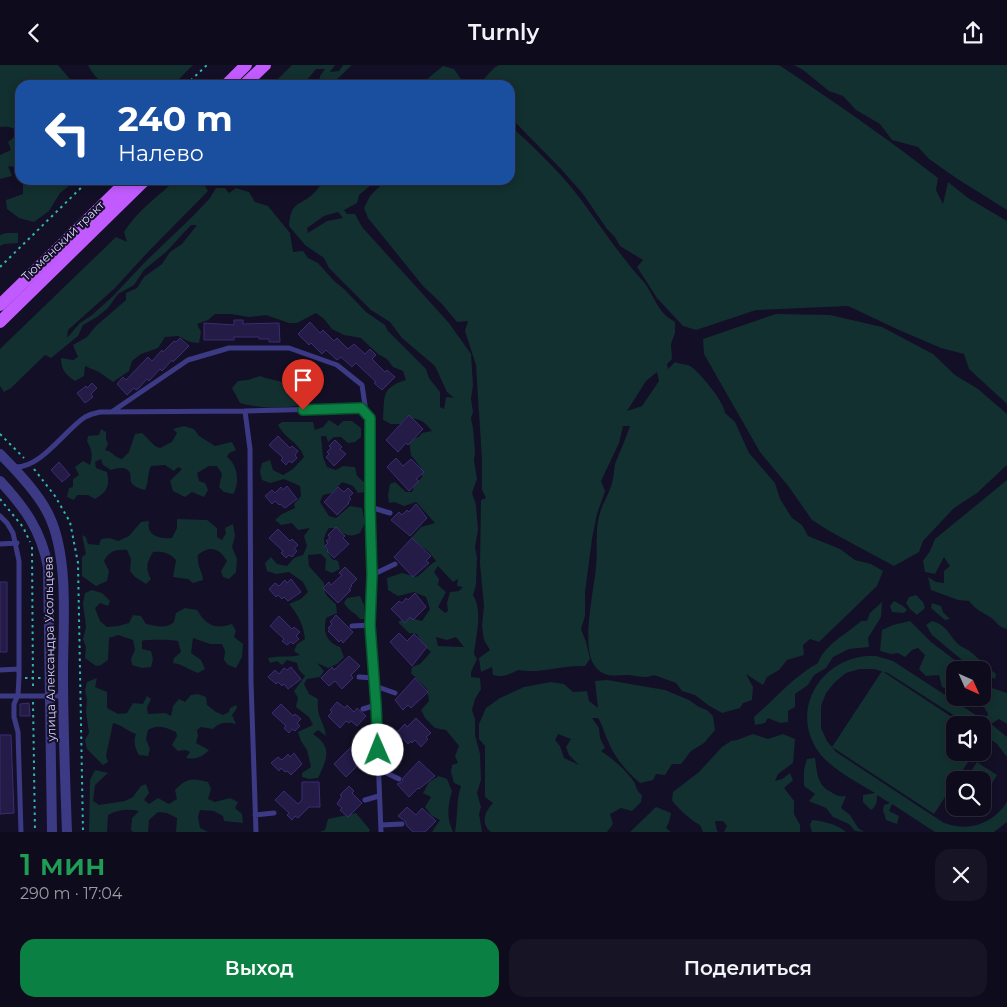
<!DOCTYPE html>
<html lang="ru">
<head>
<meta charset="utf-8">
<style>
	:root { --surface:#0e0b1c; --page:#171425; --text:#f1f3f6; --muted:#9b9ba3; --line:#2e2b3b; --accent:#0b8043 }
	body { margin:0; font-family:Montserrat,sans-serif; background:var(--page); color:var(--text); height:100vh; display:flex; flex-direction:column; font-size:19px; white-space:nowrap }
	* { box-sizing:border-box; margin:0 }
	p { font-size:16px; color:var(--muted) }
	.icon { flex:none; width:28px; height:28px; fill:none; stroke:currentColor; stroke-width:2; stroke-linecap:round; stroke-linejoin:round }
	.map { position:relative; height:767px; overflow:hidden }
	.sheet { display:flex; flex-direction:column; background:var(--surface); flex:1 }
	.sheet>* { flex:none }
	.hud { position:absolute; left:15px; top:15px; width:500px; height:105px; border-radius:15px; box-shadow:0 2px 8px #0003,0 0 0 1px var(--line); background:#1a4fa0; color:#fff; overflow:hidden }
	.needle { width:32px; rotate:135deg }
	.fabs { position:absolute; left:946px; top:596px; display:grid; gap:10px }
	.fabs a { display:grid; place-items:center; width:45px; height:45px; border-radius:10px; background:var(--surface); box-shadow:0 2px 8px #0003,0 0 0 1px var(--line); font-size:25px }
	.pin { position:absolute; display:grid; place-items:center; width:42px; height:42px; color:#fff; margin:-51px -21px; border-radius:50% 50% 50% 0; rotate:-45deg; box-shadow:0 0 5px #0007 }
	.pin .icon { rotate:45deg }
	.me { position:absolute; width:55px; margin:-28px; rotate:359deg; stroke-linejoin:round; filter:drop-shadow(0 0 4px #0008) }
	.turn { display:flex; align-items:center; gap:18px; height:105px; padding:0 20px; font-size:22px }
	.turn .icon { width:65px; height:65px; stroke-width:2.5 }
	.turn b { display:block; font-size:35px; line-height:42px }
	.round { display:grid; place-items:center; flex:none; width:52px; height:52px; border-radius:15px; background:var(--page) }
	.summary { display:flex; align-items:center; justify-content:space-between; height:85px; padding:0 20px }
	h1 { font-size:30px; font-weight:600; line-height:38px; color:#1e9e55 }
	.primary-button { display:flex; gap:10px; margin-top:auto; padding:10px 20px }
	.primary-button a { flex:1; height:58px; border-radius:15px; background:var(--accent); color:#fff; font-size:20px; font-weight:600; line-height:58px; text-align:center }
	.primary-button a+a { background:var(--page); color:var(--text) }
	header { display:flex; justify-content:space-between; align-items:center; height:65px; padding:0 20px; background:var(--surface); font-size:22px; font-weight:600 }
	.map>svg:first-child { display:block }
</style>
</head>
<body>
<header><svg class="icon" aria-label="back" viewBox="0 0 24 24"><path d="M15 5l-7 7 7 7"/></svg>Turnly<svg class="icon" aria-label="share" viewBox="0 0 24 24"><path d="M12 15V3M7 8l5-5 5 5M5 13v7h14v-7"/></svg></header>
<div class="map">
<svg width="1007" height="767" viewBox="0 0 1007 767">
	<rect width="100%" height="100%" fill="#130f26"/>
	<path fill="#12302f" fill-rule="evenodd" d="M0,0H58L75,20H20V103L8,101L12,111L0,114V90L11,85L8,77L19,68C14,62 8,61 0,62Z
		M88,0H193L173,20H119V18C102,19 96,15 88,0Z
		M292,0H335L330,7L339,6L343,0H352L331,20H319L320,11L325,4H316L303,20H272Z
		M499,0H779C833,36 887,73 938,113L936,125L943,139L948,117L968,133L1007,156V339L969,304L964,289L941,283L899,265L848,241L756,245L696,265L683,261L657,233L637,202L643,195L620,181L615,172L607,164L583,129L561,104L510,52V20H478L494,3Z
		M794,0H1007V145L956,113L929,94L918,82L892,75L880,59L856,45L843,31L829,26L803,5Z
		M443,1L454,4L465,20H420Z
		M510,64L515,65C540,88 565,112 585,140C604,166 621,192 643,216C650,224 654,236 661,245C664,250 670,254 675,257V268L671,279L672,294L667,299L668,304L675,297C679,299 686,299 690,301C699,306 725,338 725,348L735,357L749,388L775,418L780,434L792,453L802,460L808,471L840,484L855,495L871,499L883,506L877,521L819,577L810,574L803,580L804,590L787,595L779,605L767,612L763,620L746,609L753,622L752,635L743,638L740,643L722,648L708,640L695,630L682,626L676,618L654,610C645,614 638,611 628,610C615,610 604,614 594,600C581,580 594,525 596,502C598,482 594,461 602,442C606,433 611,424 613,414C614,409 614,404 615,399C620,386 626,373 630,361H623L619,378L601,416L605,426L597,449L592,474L585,527V551L581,564L586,577L590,594L585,601C562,600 540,609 518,605C510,609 502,613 493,610L492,602L481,607L479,593L490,585L484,575L482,561L484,541L480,499L481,435L486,433L482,425V395L476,300L465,266L468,256L457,257L442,239L423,221L368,153L364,143L370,131L386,115H510ZM657,307L659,316L642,341L627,346L646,316Z
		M29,115H64L74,117L60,128L49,146L34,157L19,153L7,144L6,135L23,129V118Z
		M176,115H201L208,126L146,189L115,223L68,265L67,273L80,258L92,250L113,231L144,198L192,152L210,133L216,123H225L229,128L236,123L249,127L255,137L268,141L290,168L293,187L303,186L308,193L318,198L334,216L344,224L366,247L385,260L388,266L426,304L429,313L440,327V342L444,344L446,332L454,333L447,327L435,301L402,273L390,257L371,245L329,203L324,193L305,180L289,161C291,134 300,142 314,128C318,124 321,119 324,115H377L359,130L357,138L344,145L347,149H355L362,162L449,258L471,289L473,320L471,334L473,347L471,353L473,363L475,386L474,396L477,414L472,428L476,440L478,465L475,482L477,493L476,520L473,530C483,546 476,570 474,589L477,594L471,607V612L480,613L481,624L475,634L472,645L475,654V670L480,689L481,715L477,728L481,742L479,749L482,767H455C458,751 456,736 461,721L454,718L451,707L452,700L458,698L455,691L459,681L446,665L435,663L425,653L421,645L429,636L427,624L411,608L412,602L420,599L431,587L423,580L417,569L409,568L398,557L407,552L422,556L430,544L426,532L414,527L398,531L388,525L387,513L402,508L416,512C424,508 428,500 436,496L429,487L411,473L421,462L435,458L416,437L404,441L395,437L389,438L388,430L390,419L395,417L406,427H412L414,421L422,412L421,403L411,390L409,375L419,372L422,368L432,366C422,354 421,355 406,352L401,359H391L383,355C385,332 380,323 406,315L403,306L393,302L387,294L378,289L361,273L344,270L332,264L324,254L316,248L297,258H289L266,250L249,252L231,249H215L208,255L197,259L201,267L199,278L190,277L178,271L165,272L158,283L141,289L132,296L129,306L113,317L99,307L85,301L84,311L75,316C66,310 61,305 61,293L73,295L78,292L73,280L87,272L96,261L126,235V228L137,223L144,212L162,199L170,187L182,179L197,160H191L166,187L144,205L134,220L118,229L108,243L97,252L83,260L78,271L51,293L45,290L11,323L4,327L0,321V284L116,172L127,177L124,167C137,146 158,131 176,115ZM338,147L343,153L327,156L308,168L307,163L324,151ZM438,501L453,517L458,514L457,521L463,522L459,526L450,527L447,538L448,546L445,548L438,542L446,527L438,520L439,514L434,507ZM436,572L447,575L456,572L464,582L438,581Z
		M6,168H18V178L4,179L0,181V170Z
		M776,249L830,250L882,262L933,289L955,310L978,324L1007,349V400L977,428L954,443L923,476L919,487L894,501L831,467L812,455L789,422L760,387L704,289L703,274Z
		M260,311C270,315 280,315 289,320L297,318L304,324L312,326L309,338C288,344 261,344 240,338L232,323L238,316L248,315Z
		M329,355L338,361L343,356H352L361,363V372L355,377L348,378L341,372H334L328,377L326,371H321L323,392L327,402L336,405L343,401L355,402L357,411L366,419L365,427L358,428L353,421L342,417L332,428L323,430L320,437L329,451L336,453L350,441L362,443L365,458L360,468C350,473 345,470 337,463H329C320,475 325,483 332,494L338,496L340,504L332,508L325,505L326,494L321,489L308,490L309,501L324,518C324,529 327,532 336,539L337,548L326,553C323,567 326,577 340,582L344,592L337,599L328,603L317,598L324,606L320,612L307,614L304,619L309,629L318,634C316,653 324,655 326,671L318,665L313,669C333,682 327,694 318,713L309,714L302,712V708L311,702L307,685L301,676L298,667L313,660L309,652L296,642L298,633L294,626L305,611L299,605L297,598L287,595L282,600L277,596L270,598L268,593C279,590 290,593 300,590L294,586L297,579L305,574C304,562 298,549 289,539L301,534L308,527L303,517L289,507L276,509L267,506L265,498L271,492L277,499L287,501L294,493L303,490L307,481L304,471L310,463L298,465L292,458L281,460L275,455L282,449L295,443L294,439L301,431L300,421L284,414L270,418L262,415L260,407L262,398L270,395L273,405L283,410L293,404L304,392C299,377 286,375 278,360L282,357H313L315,365L323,362Z
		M184,361L194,364L199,371L215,381L232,377L236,385L229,388L227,392C238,400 240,419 233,429L224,427L219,422L222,409L217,401H209L197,408L199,416L205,418L208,425L204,432L192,427L185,432L173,426L170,416L182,404L178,402L174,406L165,400L151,401C147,409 149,417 145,425C140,424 134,422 131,417C130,414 131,411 130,408C126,401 118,403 111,405L103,400L101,394L95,397L96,403L107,407C110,421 107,427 95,434L88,430H77L74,435L67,432L69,423L73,422V414L79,410L75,402L83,396L90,400C93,390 92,385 87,376L88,371L99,370L101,364L106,367V374L108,379L105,385C112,386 115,393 122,394L129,387L135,369L142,368L155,381L160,383L172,377L177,368L173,364Z
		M1007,415V564C999,563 996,556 990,552C981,546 976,545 969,536L958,535L931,525L928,512L936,517L944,518V506L950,501L944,492L935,509L925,507L923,496L930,486L935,474Z
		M177,454L207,455L217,463V472L222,475L226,468L225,463L233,459L235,471L232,482L237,494L236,507L229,514L223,512L221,506L227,496C219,483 210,480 198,490C197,503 202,504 203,515L193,518L188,514L173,512L176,495C170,488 162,486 153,487C147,497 145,503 151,514L146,519L135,512L130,506L131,494L127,485C116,484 109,486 104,496L109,506L107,516L96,521L82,511V492L86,489L82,470L86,472L88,479L99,480L101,474L110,473L118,476L129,471L141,457L149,456C146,471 159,474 172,473L177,463Z
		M92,525L102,528L110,536L108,541L100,538L95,543L100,556L107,562L118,561L129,558L133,550L141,551L146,559C156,561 166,564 174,557L176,548L185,543L197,545C206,560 215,565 232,559L236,566L234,572L243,579L242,592L236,603L228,600L224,595L225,586L222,579H210L193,573L191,588L201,595L205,604L198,608C189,605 182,599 173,598L174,593L181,587L178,576C171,575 148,574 142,576V584L151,586L153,594L151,602L142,603L132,600L131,594L135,585L133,575L118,570L109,573L108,595L101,600L96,601L85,593L86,582L83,574L86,562L83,538L85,528Z
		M916,530L923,537L925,543L917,550L910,544L906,538L909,532Z
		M360,531L364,540L365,554H360C354,546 350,548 344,538L347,533Z
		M894,536L903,541L907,545L904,548L892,547L890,541Z
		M882,537L881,552L868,573L869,582L849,584L833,592L826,603L814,610L808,620L795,629V642L788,646V657L780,658L768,653L765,658L755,660L754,652C775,634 793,612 818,598C825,579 847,569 861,556H867L870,548Z
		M932,538L941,541L943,547L950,554L945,555L931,543Z
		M910,556L931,577L968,605H955V627L942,622L939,610L926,611L919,604L925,590L918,583L912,585L905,592L898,588L891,589L880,586L882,565L893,560Z
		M932,556C947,560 948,569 958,579C962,583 968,584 972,588C980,595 987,602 996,609L995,614L989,611L982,605L968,600L932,570L926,560Z
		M867,591H876L893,596L985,656L988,649L984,642H977L964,636L963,633L982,632L983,614L992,623L1007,628V659L999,654L991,659L1007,672V692L997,679L983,669L982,660H969L888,608L874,604H860L846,608L835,617L826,628L821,641V663L827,676L836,687L944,758C969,767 993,759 1007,737V757L994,767H935L892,739L889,746L899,751L897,759L886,755L883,745L884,740L890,738L877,730C877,736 877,741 871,745L863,737V730L875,728C857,717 835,706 821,690C788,649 818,595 867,591Z
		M882,606L964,660H955V688H974L934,749L832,682Z
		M97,613L95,622L107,627V643L118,649L127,648L133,638L143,639L147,631L151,634L147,642L148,649L165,648L171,651L173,641L179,634L185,637L191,630L198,629L206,632L207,640L216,647L223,650L229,647L230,643L236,640L237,643L232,650L236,659C226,657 220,657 213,664L201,662L197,665L198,670L196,678L209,685C202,692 196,695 186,693L190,687L186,685L178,686L172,680L177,671L176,667C165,662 158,659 148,665L146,674L150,684L148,691L139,690C135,683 133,677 136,669C127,666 122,660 113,658L106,691L108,697L103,700L87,684L85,675L89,668L86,647L87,635L85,625L87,617Z
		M607,615L665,625L689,635L699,642L707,645L713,651L715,665L704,678L691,686L681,699H672L665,710L656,709L653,715L640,718C627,707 614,692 608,676C604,668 603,661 598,653H592L599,663L600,673L605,683L601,686C612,693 627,706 634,717C637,722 636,726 642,730L641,737L632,746L621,743L610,749L613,759L607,767H491C480,759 485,746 493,738L485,732V681L479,674V659L486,643L500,633L524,622L551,617L564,619L573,627L587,626L589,636L598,643L595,616ZM558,669L571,674L566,682L569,690L579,700L564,693L560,681L555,675Z
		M753,669L768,674L783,669L795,674L793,698L778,709L775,716L782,714L790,708L793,715L784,723L794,736V749L800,760V767H724L727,761L723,756H715L717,766L719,767H703L700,760C693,757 675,741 672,735L673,727L699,707L722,682L731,676L737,675Z
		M815,693C817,707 817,720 831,727C837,731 839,732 846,731L841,743L850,750L858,763L864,767L855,766L849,759L833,752L826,743L809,736L815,729L804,721V705L807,694Z
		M977,697L997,710L983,733L982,715H965Z
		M95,705L108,708L95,720L93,736L99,740L125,736L133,732L141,721L146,719L149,728L144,735L149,739L158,733L169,739L177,734L175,725C187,713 192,713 208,717L211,724L208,734L215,737L230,733L238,737L235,743L242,749L243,758L224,756L223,751L214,746L200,745L198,752L200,763L208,767H176L177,753L167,748L158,747L149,755L148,767H133L131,765L132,753L139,746C128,744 119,744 108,750L107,767H89L90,715Z
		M439,711L447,714L452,726C448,741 446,752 453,767H432L440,755L432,751L425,742L431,732L423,728L429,717Z
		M656,742L671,748L669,757L666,763L671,767H630Z
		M356,748L370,765L369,767H320L325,765L328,754Z
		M812,755C823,756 837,759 846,767H812L810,760Z"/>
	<path fill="#241b47" stroke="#3b2d73" d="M234,255H243V259L279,258L280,277H269V274H259V272H234V275H204V258L234,260Z
		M310,257L320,268L323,265L334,276L337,273L348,284L354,279L365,289L370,284L376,290L372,294L385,307L387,305L395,312L382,325L374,318L376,317L356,298L352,302L341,292L337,295L326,285L322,289L311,278L309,280L298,269Z
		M180,273L189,281L173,297L172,295L162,306L160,304L149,316L147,314L138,324L136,325L134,323L127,330L117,319L123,312L126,315L148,292L152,296L162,285L163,287L174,276L176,277Z
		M92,318L97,323L91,329L93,332L85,338L77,328L86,321L87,323Z
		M409,350L423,364L408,380L406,378L398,387L386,375Z
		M278,371L290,383L292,381L298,386L295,390L297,393L292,398L289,396L286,400L281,395L283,393L269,380Z
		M335,375L342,382L340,384L346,389L334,401L326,392L329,389L327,387L331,383L329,381Z
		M396,393L403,401L411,394L424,407L416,414L419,416L409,426L387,402Z
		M59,397L70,410L62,417L51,405Z
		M287,421L297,434L285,443L280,439L279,440L275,436L272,439L265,431L272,425L275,428L281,422L283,425Z
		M338,422L344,427L348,423L353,428L349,432L351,434L348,437L349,438L337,450L324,437Z
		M416,439L427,453L410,471L391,455L399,447L402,450L407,445L409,447Z
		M336,462L345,471L343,473L349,479L334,493L327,486L328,485L325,481L328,478L326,476L330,473L328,470Z
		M278,464L290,476L292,474L298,480L294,484L297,486L292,492L289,490L286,493L281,488L283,486L269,473Z
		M412,473L431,491L426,496L429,498L413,512L394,492Z
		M345,502L357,514L351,520L352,521L349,524L351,525L338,538L323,523L329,517L331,520L342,510L339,508Z
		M291,514L301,527L288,536L284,532L282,534L278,530L276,532L269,524L275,518L279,521L285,515L287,518Z
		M0,517H7V587H0Z
		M415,528L426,542L413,555L410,552L405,558L391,544L399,536L402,538L406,533L408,535Z
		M336,550L353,567L343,578L341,575L339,577L328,566L330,564L328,563L332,559L330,557Z
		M279,551L292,564L294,562L300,567L296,571L299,574L293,579L291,577L287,580L282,576L284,574L270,561Z
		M399,568L407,576L414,569L427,582L412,601L390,577Z
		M349,591L360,601L351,610L353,613L342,624L335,616L329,621L321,613L332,602L334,605Z
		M291,602L301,614L288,624L284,619L282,621L278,617L276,619L268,612L275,605L279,609L284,603L287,605Z
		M415,613L428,627L411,643L408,640L403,645L395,635Z
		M337,637L345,643L347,640L354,647L357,643L366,651L357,661L351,656L349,658L346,656L340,663L328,651L332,647L330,645Z
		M29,638L30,651H20V639Z
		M281,639L293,651L295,649L301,654L297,658L300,661L295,666L292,664L289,668L284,663L286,661L272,648Z
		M416,653L431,668L426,672L428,674L421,682L415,675L412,678L411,676L408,679L397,667L405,659L407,662Z
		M0,670H11L14,748L0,749Z
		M355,678L366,688L357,697L359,699L346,712L334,699Z
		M294,688L302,699L291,710L287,706L285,707L281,703L279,706L271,698L278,692L282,695L288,689L290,692Z
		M419,696L435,711L419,724L418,723L409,732L397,719L402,717L403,713Z
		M302,717H319L320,742H309L298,753L295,751L292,755L287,750L289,748L275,735L284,726L298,739L302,735Z
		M349,721L354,726L352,728L362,738L348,752L340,745L342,743L337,739L342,731L340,730Z
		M407,742L416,750L422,743L436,756L425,767H413L407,761L405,756L398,751Z"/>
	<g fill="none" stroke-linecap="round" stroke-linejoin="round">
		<path stroke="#2fb8b0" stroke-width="2" stroke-dasharray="2.5 4" stroke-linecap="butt" d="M186,20L207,0
			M0,202L89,115
			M0,369L24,393
			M34,404L55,431L70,457L78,498L83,767
			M0,434L23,462L30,477
			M32,482L33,624
			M25,613H41
			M33,637L35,767"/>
		<path stroke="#3d3a85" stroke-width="5" d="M113,346L188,295L229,283H289L337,300L362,320L366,347
			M245,346L250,384L251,617L256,767
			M15,402C41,403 64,366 85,352C89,350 95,348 100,347L245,346L361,343L370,353V442L372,510L370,560L376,640L381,767
			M370,442L390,448
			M0,451L7,458L13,468L19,496V612L18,630L14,639V652L18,667L21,767
			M0,479L17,478
			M372,510L395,499
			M352,561L370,560
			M0,605L19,604
			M359,612L374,613
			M375,621L395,628
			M0,631H63
			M363,644L376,640
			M363,699L378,700
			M378,704L399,714
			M365,735L379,731
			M255,750L274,748
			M381,760L402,759"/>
		<path stroke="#3d3a85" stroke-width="10" d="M0,389C18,407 42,432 51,455C69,498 63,561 63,607C63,660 65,714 67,767
			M0,416C25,443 41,465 48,502L52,767"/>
		<path stroke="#c25bff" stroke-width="12" d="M226,20L246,0
			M244,20L265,0
			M0,240L128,115
			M0,257L145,115"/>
	</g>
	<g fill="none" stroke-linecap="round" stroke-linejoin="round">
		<g stroke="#07532c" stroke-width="12">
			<path id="route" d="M303,345L361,343L370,353V442L372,510L370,560L376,640L378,685"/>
		</g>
		<use href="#route" stroke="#0b8043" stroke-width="9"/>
	</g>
	<g text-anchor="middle" stroke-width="4" stroke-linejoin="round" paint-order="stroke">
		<g font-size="12" fill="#d9d4ff" stroke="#130f26">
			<text transform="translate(63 176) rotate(-44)" y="4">Тюменский тракт</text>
			<text transform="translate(50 584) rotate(-91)" y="4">улица Александра Усольцева</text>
		</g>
	</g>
</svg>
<div class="fabs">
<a><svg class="needle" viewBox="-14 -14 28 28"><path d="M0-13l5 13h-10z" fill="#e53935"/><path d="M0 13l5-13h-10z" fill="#9b9ba3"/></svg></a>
<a><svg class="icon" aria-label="sound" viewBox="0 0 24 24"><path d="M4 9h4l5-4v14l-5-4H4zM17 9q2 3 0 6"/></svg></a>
<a><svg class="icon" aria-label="search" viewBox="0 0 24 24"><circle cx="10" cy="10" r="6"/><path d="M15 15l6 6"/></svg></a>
</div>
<div class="pin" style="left:303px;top:345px;background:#d93025"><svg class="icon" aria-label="arrive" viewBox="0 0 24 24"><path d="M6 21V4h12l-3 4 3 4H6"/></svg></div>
<svg class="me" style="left:378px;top:685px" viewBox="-20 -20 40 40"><circle r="19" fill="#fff"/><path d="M0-13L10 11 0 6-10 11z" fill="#0b8043"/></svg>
<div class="hud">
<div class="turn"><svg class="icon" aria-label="left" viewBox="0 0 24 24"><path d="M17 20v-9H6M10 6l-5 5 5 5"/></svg><div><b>240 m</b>Налево</div></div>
</div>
</div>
<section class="sheet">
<div class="summary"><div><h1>1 мин</h1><p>290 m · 17:04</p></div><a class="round"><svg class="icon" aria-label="close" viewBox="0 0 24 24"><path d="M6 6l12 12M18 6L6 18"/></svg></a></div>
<div class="primary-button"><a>Выход</a><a>Поделиться</a></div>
</section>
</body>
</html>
